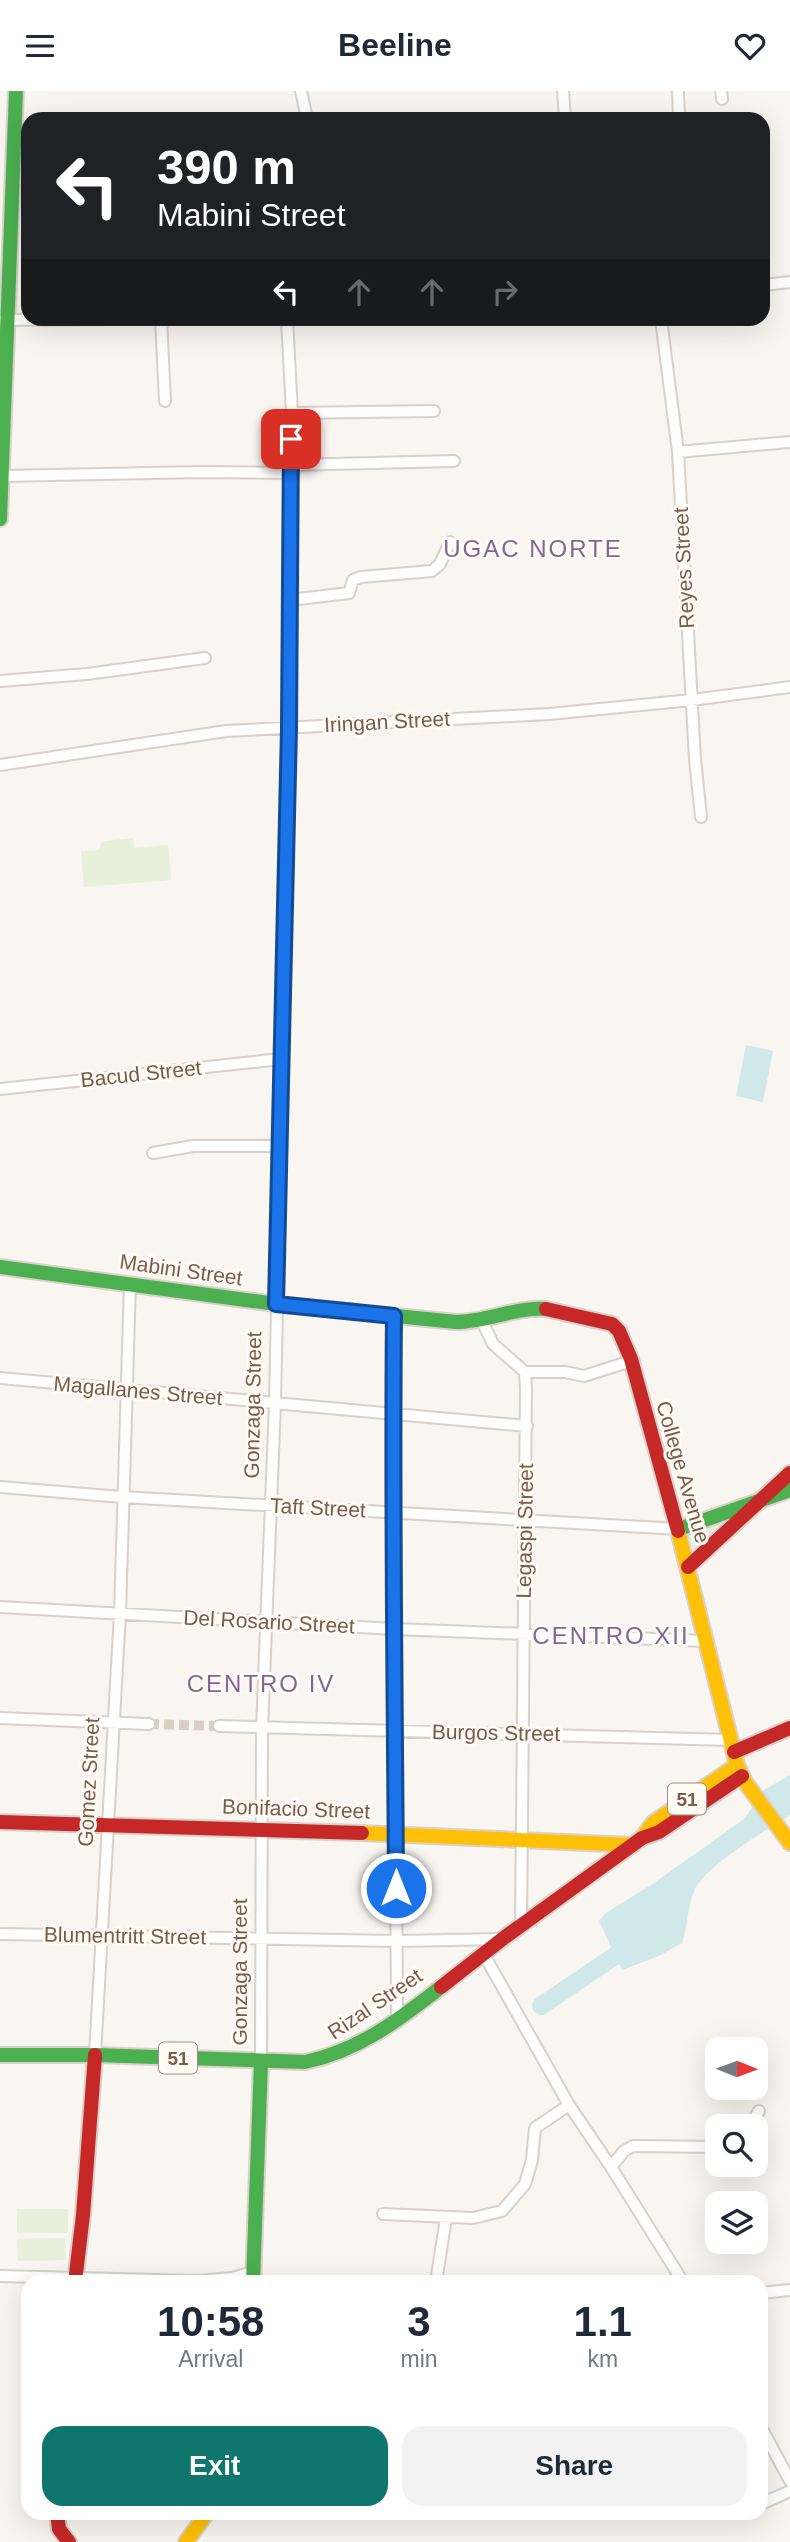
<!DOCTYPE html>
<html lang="en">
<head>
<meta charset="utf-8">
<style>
	:root { --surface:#fff; --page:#f2f2f3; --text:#1f2937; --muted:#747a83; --accent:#0f766e }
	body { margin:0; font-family:Helvetica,sans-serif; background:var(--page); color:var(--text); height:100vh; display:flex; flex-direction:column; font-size:26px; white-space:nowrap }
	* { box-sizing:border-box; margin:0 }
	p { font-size:23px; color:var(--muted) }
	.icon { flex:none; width:38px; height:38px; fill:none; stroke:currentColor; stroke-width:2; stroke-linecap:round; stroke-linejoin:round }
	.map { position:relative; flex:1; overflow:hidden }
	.details { position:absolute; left:21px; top:2184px; width:747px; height:245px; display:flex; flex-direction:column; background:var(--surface); border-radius:21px; box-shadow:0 7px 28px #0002 }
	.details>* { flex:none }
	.banner { position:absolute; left:21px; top:21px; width:749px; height:214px; border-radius:21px; box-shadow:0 7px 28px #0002; background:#202124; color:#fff; overflow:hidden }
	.needle { width:46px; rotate:91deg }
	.buttons { position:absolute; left:705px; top:1946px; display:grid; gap:14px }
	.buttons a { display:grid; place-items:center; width:63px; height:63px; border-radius:14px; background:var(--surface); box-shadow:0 7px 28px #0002; font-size:35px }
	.pin { position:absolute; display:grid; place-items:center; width:60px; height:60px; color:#fff; margin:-30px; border-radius:14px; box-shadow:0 4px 10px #0006 }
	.me { position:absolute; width:77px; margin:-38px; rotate:0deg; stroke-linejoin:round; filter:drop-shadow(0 0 5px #0008) }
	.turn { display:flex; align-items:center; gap:24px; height:147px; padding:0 21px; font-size:32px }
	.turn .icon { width:91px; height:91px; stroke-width:2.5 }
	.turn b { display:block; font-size:49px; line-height:60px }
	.lanes { display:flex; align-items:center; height:66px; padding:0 21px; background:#0003; justify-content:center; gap:35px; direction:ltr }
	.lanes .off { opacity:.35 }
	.eta { display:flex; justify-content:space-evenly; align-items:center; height:119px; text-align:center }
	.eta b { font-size:42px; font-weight:700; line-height:49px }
	.button { display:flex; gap:14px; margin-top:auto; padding:14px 21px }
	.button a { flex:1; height:80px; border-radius:21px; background:var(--accent); color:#fff; font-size:28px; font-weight:700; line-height:80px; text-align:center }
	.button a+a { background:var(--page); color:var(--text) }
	header { display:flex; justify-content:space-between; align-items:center; height:91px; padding:0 21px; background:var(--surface); font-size:32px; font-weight:700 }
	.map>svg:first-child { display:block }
</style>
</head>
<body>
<header><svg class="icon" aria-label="menu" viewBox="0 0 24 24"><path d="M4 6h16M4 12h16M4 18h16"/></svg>Beeline<svg class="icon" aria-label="heart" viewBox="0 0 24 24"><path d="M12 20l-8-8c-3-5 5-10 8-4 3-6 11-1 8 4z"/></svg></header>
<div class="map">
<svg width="790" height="2451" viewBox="0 0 790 2451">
	<rect width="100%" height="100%" fill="#f9f5f0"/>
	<path fill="#e7f0db" d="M133,747L134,757L168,754L171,789L84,796L81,760L99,759L101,752L105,750Z
		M721,1431L722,1434L696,1459L690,1455L689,1447L692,1442Z
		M17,2118H68V2142H17Z
		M65,2147L66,2169L18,2170L17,2148Z"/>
	<path fill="#d0e8ea" d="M746,954L773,960L763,1011L736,1005Z
		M790,1684V1724C766,1739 706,1775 695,1798C687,1815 688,1835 682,1852L659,1865L622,1879L599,1830L606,1822L654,1792L744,1728L764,1699Z"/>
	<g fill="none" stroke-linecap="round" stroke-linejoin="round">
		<path stroke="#d0e8ea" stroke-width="18" d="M541,1915L634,1852"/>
		<path stroke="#d9cfc7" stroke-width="10" stroke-dasharray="10 5" stroke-linecap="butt" d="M149,1633L219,1635"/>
		<g stroke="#d7d1cb" stroke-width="14">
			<path id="street" d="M301,0L307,28
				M563,0L565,28
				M678,0L679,28
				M721,0L722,8
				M763,194L790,191
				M161,228L165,310
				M661,228L678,361L695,668L701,726
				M3,229L110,228
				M292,322L434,320
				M678,361L790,351
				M290,374L454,370
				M2,385L202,381L290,382
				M290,509L349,502L353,489L361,486L432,480L440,473L450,451
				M0,590L87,583L205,567
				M0,674L226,640L549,623L692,609L790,596
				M0,998L281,968
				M153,1062L193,1055H281
				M394,1225C392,1459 396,1693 397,1928
				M482,1230L493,1253L525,1281L526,1297L521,1834
				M525,1281H565L584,1285L631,1270
				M0,1287L527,1335
				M0,1396L122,1406L679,1438
				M0,1516L395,1538L706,1550
				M0,1627L149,1633
				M219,1635L731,1649
				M0,1843L397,1850L501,1848
				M483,1862L569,2014L611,2076L683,2191
				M95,1964L120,1522L130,1193
				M261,1970L262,1637L275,1313L289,637L292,322L287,228
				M749,2035L759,2020
				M611,2076L624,2060L633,2055L718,2056
				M383,2123L473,2127L502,2120L525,2093L532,2069L535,2037L569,2014
				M0,2185L196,2190L232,2187L253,2181
				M436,2191L446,2127
				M761,2202L790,2199
				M761,2336L790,2390
				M761,2413L790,2400"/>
		</g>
		<g stroke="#d9d2cb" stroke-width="18">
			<path id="fast" d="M0,428L16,0
				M0,1176L276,1213L456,1231C487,1231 515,1216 546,1218
				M679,1438L790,1399
				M0,1964H95L305,1971C358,1960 399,1929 441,1896
				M253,2191L261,1970"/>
		</g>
		<g stroke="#d9d2cb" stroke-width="18">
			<path id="slow" d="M678,1440L737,1674
				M362,1742L633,1754
				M642,1747L653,1732L737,1674L745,1691L790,1752
				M186,2451L207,2422"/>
		</g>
		<g stroke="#d9d2cb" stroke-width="18">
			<path id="jam" d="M546,1218L612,1233L619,1240L631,1268L678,1440
				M688,1476L790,1382
				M734,1661L790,1637
				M0,1731L362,1742
				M441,1896L505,1846L642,1747L659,1741L742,1685
				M75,2191L83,2124L95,1964
				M57,2422L59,2438L69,2451"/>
		</g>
		<use href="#street" stroke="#fefefd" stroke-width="10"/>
		<use href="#fast" stroke="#4caf50" stroke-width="14"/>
		<use href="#slow" stroke="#ffc107" stroke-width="14"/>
		<use href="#jam" stroke="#c62828" stroke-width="14"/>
	</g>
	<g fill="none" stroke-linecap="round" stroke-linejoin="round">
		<g stroke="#114b97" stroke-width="18">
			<path id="route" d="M291,348L289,637L276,1213L394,1225C392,1416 395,1606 396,1797"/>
		</g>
		<use href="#route" stroke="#1a73e8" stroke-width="12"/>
	</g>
	<g text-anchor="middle" stroke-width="6" stroke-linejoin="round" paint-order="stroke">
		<g fill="#fffaf3" stroke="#a28b7f" stroke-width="2">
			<rect x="668" y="1692.5" width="38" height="31" rx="5"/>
			<rect x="159" y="1951.5" width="38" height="31" rx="5"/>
		</g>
		<g font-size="19" font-weight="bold" fill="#7a5c4d">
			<text x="687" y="1715">51</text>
			<text x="178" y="1974">51</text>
		</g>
		<g font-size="21" fill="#7a5c4d" stroke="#fffaf3">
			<text transform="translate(684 477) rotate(-93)" y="7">Reyes Street</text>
			<text transform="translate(387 631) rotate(-3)" y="7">Iringan Street</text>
			<text transform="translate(141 983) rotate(-6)" y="7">Bacud Street</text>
			<text transform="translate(181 1179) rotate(8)" y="7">Mabini Street</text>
			<text transform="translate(138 1300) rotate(5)" y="7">Magallanes Street</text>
			<text transform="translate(253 1314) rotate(-89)" y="7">Gonzaga Street</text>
			<text transform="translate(683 1381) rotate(74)" y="7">College Avenue</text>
			<text transform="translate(318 1417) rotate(3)" y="7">Taft Street</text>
			<text transform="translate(525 1440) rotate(-89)" y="7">Legaspi Street</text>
			<text transform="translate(269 1531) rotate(3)" y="7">Del Rosario Street</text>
			<text transform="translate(496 1642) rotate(1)" y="7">Burgos Street</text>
			<text transform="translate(89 1691) rotate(-87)" y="7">Gomez Street</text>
			<text transform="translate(296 1718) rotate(2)" y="7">Bonifacio Street</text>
			<text transform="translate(125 1845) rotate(1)" y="7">Blumentritt Street</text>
			<text transform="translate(240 1881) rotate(-90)" y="7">Gonzaga Street</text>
			<text transform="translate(375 1913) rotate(-34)" y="7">Rizal Street</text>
		</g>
		<g font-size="24" letter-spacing="2" fill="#846695" stroke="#fffaf3">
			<text x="533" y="466">UGAC NORTE</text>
			<text x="611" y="1553">CENTRO XII</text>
			<text x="261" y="1601">CENTRO IV</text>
		</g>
	</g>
</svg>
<div class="buttons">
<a><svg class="needle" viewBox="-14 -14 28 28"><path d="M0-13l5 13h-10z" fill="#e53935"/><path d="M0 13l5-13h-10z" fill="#747a83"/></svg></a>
<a><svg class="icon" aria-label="search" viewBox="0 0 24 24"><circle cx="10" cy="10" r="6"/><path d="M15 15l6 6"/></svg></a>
<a><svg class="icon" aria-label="layers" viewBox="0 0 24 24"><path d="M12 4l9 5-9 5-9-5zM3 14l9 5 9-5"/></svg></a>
</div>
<div class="pin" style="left:291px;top:348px;background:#d93025"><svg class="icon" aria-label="arrive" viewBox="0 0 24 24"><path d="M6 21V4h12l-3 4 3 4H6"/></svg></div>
<svg class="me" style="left:396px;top:1797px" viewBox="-20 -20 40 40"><circle r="17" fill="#1a73e8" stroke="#fff" stroke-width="3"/><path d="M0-11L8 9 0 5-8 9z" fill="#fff"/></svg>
<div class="banner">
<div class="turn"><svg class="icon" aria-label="left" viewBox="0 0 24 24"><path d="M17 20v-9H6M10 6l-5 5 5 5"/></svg><div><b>390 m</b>Mabini Street</div></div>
<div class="lanes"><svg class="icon" aria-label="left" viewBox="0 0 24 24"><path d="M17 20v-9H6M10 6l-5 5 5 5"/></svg><svg class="icon off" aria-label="ahead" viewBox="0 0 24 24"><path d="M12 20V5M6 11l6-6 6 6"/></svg><svg class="icon off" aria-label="ahead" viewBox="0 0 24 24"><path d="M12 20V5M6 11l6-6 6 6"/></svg><svg class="icon off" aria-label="right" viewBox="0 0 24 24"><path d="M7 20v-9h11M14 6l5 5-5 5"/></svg></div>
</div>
<section class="details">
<div class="eta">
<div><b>10:58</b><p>Arrival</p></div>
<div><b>3</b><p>min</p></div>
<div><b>1.1</b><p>km</p></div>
</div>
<div class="button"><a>Exit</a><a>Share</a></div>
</section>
</div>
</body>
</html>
